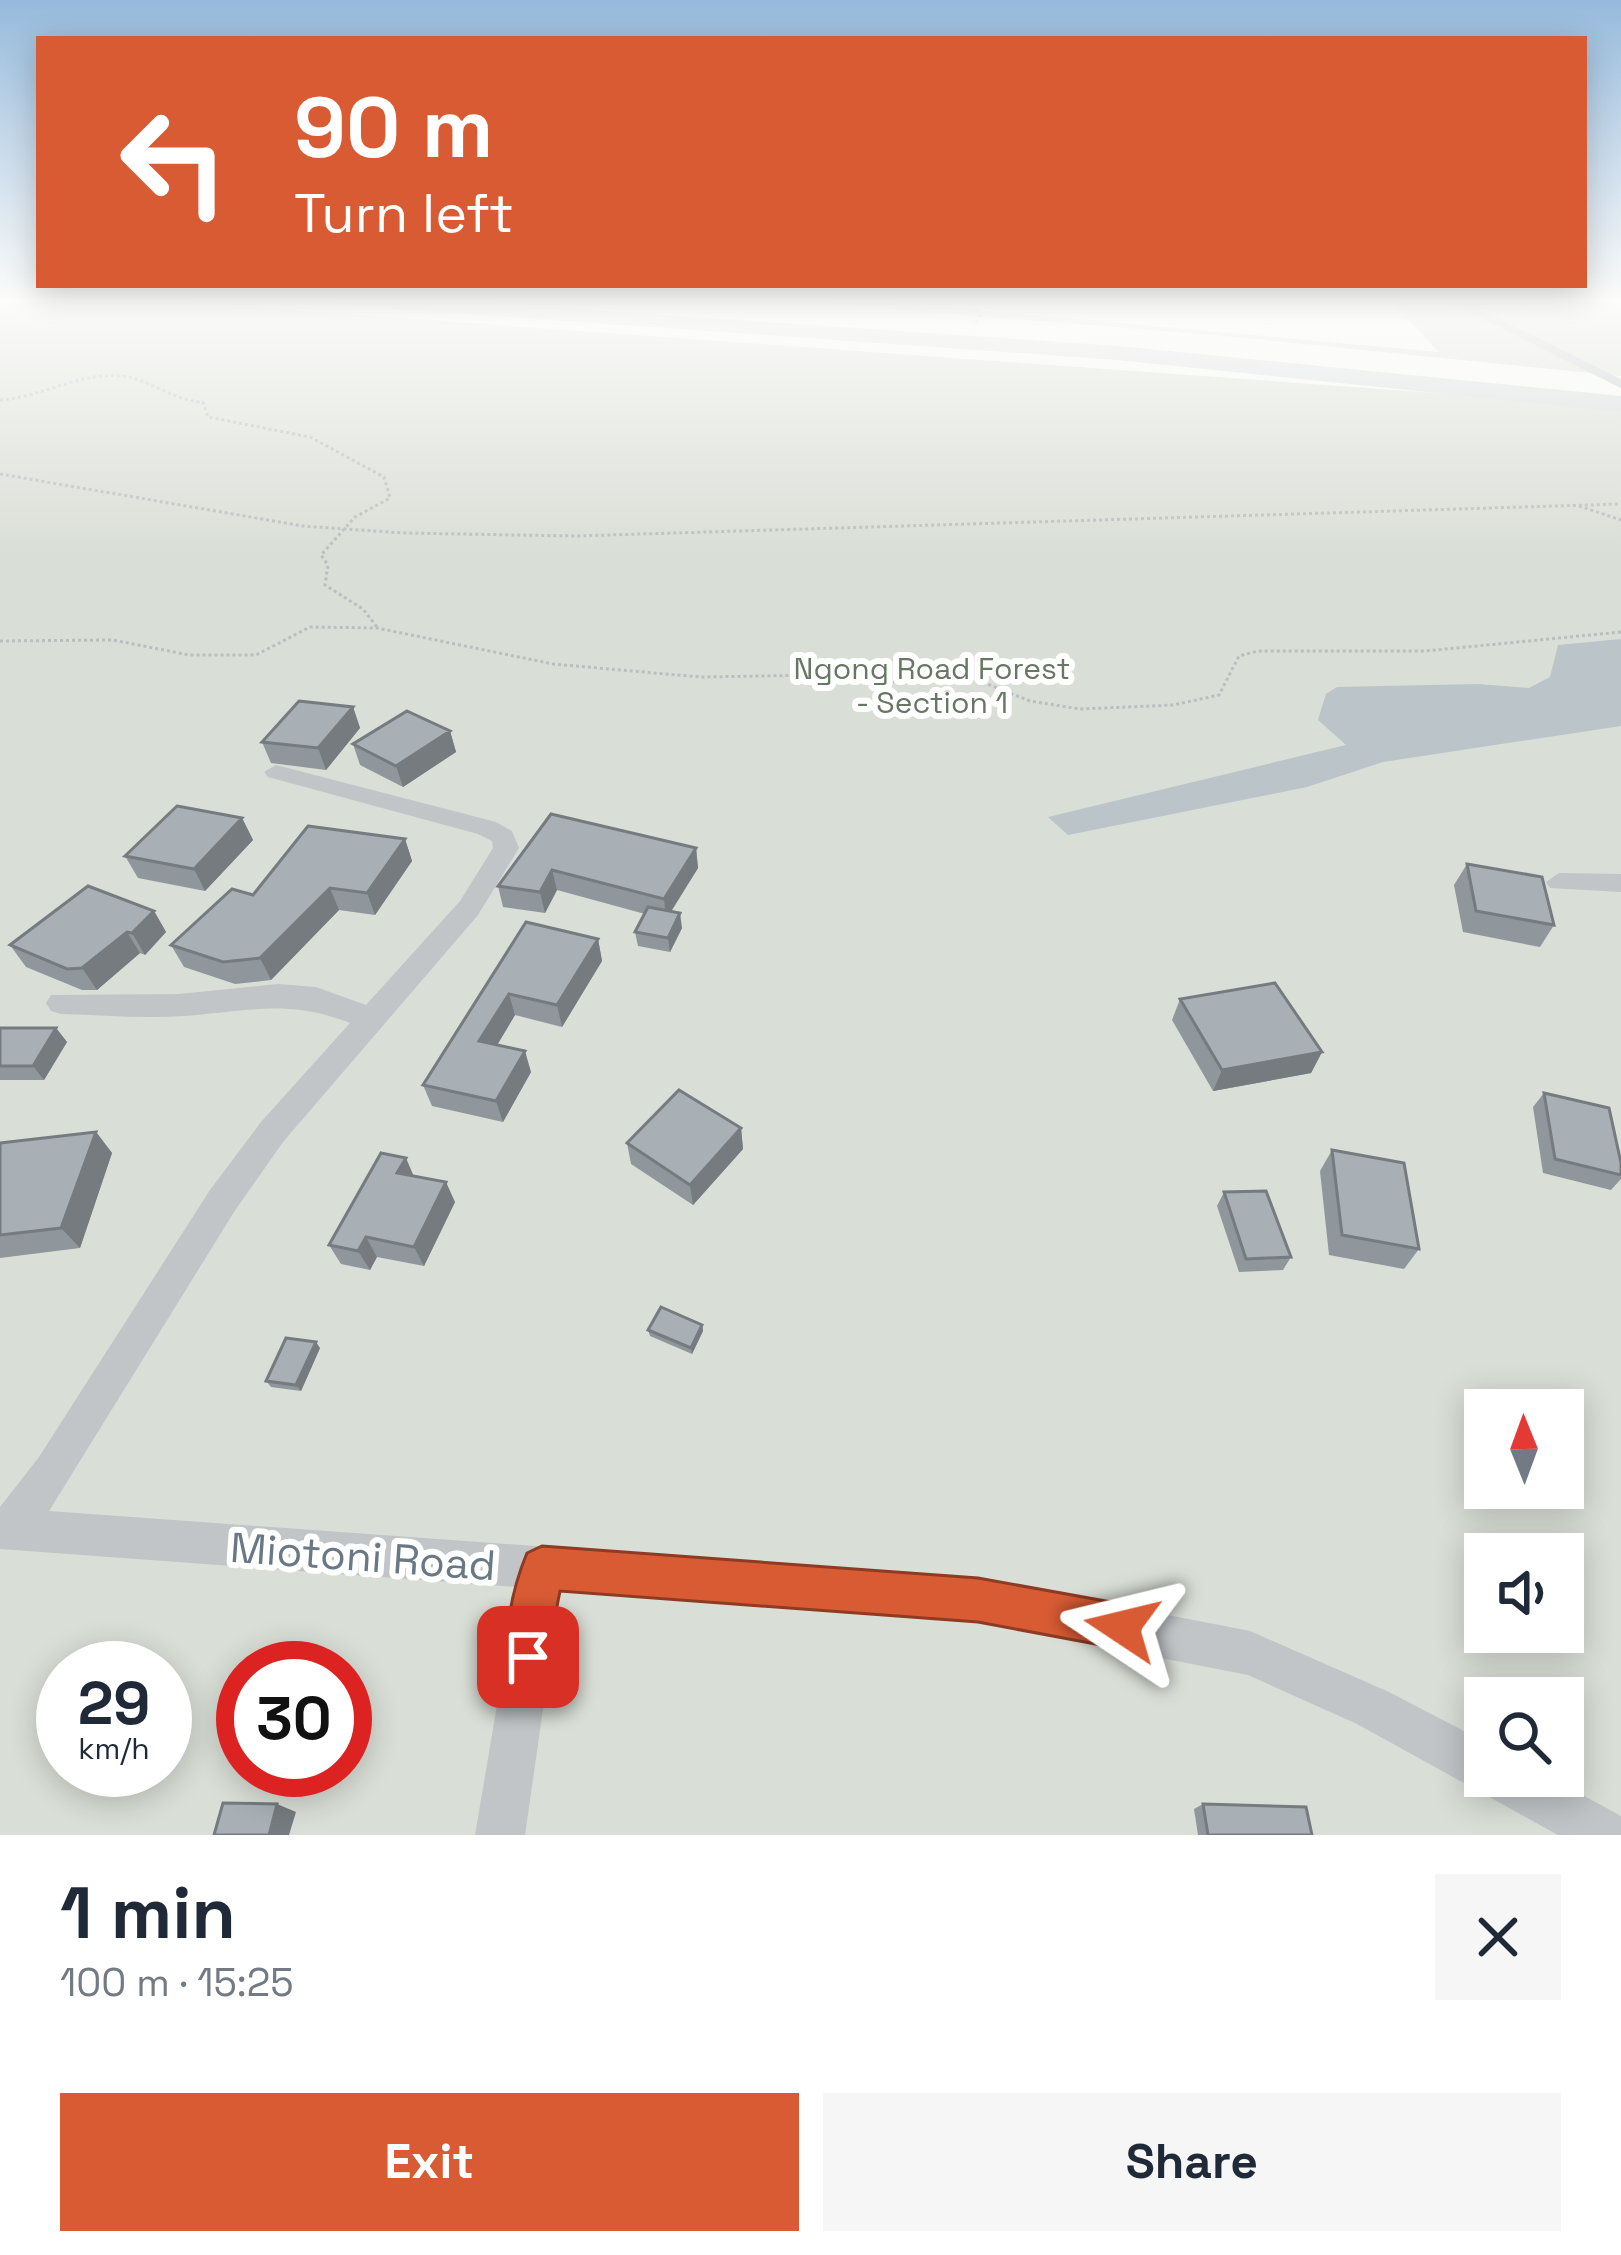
<!DOCTYPE html>
<html lang="en">
<head>
<meta charset="utf-8">
<style>
	:root { --surface:#fff; --page:#f6f6f7; --text:#1f2937; --muted:#747a83; --accent:#d95b34 }
	body { margin:0; font-family:"Space Grotesk",sans-serif; background:var(--page); color:var(--text); height:100vh; display:flex; flex-direction:column; font-size:45px; white-space:nowrap }
	* { box-sizing:border-box; margin:0 }
	p { font-size:39px; color:var(--muted) }
	.icon { flex:none; width:66px; height:66px; fill:none; stroke:currentColor; stroke-width:2; stroke-linecap:round; stroke-linejoin:round }
	.map { position:relative; height:1835px; overflow:hidden }
	.side { display:flex; flex-direction:column; background:var(--surface); flex:1 }
	.side>* { flex:none }
	.banner { position:absolute; left:36px; top:36px; width:1551px; height:252px; border-radius:0px; box-shadow:0 6px 30px #0003; background:#d95b34; color:#fff; overflow:hidden }
	.needle { width:78px; rotate:359deg }
	.tools { position:absolute; left:1464px; top:1389px; display:grid; gap:24px }
	.tools a { display:grid; place-items:center; width:120px; height:120px; border-radius:0px; background:var(--surface); box-shadow:0 6px 30px #0003; font-size:60px }
	.speed { position:absolute; left:36px; top:1641px; display:flex; gap:24px; font-size:60px; font-weight:700; text-align:center }
	.speed>* { display:grid; place-content:center; width:156px; height:156px; border-radius:50%; background:var(--surface); box-shadow:0 6px 30px #0003; line-height:1 }
	.speed small { font-size:30px; font-weight:400 }
	.speed .limit { border:18px solid #d22; background:#fff; color:#111 }
	.pin { position:absolute; display:grid; place-items:center; width:102px; height:102px; color:#fff; margin:-51px; border-radius:24px; box-shadow:0 6px 18px #0006 }
	.me { position:absolute; width:132px; margin:-66px; rotate:280deg; stroke-linejoin:round; filter:drop-shadow(0 0 9px #0008) }
	.turn { display:flex; align-items:center; gap:42px; height:252px; padding:0 60px; font-size:54px }
	.turn .icon { width:156px; height:156px; stroke-width:2.5 }
	.turn b { display:block; font-size:84px; line-height:102px }
	.round { display:grid; place-items:center; flex:none; width:126px; height:126px; border-radius:0px; background:var(--page) }
	.summary { display:flex; align-items:center; justify-content:space-between; height:204px; padding:0 60px }
	h1 { font-size:72px; font-weight:700; line-height:90px }
	.primary-button { display:flex; gap:24px; margin-top:auto; padding:24px 60px }
	.primary-button a { flex:1; height:138px; border-radius:0px; background:var(--accent); color:#fff; font-size:48px; font-weight:700; line-height:138px; text-align:center }
	.primary-button a+a { background:var(--page); color:var(--text) }
	.map>svg:first-child { display:block }
</style>
</head>
<body>
<div class="map">
<svg width="1621" height="1835" viewBox="0 0 1621 1835">
	<rect width="100%" height="100%" fill="#f8f8f5"/>
	<path fill="#d9ded6" fill-rule="evenodd" d="M0,299H125L250,307L1519,399L1621,412V1835H0ZM1485,1410H1563V1488H1485ZM1485,1554H1563V1632H1485ZM63,1668H165V1770H63ZM243,1668H345V1770H243ZM1485,1698H1563V1776H1485Z
		M770,299H855L1439,352L1389,299H1621V376L1236,337Z"/>
	<path fill="#bbc4c9" d="M1621,639V726L1383,762L1307,787L1068,835L1048,817L1346,745L1318,720L1326,694L1337,687L1477,684L1529,688L1550,677L1558,645Z"/>
	<g fill="none" stroke-linecap="round" stroke-linejoin="round">
		<path stroke="#bbbec0" stroke-width="3" stroke-dasharray="3 3" stroke-linecap="butt" d="M971,299L980,315L976,323
			M0,400C40,398 78,372 122,376C150,379 173,401 203,402L208,417L310,437L384,477L390,498L355,517L321,555L328,565L325,585L363,609L377,627
			M0,474L303,526L403,533L576,536L1621,504
			M1579,506L1621,520
			M0,641L113,640L189,655H256L310,627L377,628L553,664L700,677L820,675L889,682L951,677L987,684L1030,701L1080,709L1173,705L1219,695L1239,656L1258,651H1425L1621,632"/>
		<path fill="#c1c5c8" fill-rule="evenodd" d="M1443,299H1459L1621,379V388Z
			M276,765L496,822L512,831L519,848L478,915L283,1142L234,1212L49,1511L978,1578L1250,1631L1389,1692L1485,1742V1776H1548L1621,1816V1835H1558L1357,1724L1248,1675L978,1622L560,1591L525,1835H475L517,1587L0,1549V1507L39,1457L210,1190L261,1122L350,1023C289,999 247,1011 184,1016C143,1019 101,1015 61,1014L51,1011L46,1003L51,995L179,994L278,984L316,987L366,1005L460,901L493,848L492,841L478,834L268,777L264,772Z
			M1559,873L1621,874V892L1550,888L1546,882Z"/>
		<path fill="#d5d9dc" fill-rule="evenodd" d="M330,299H435L1118,346L1621,396V412L1118,360L341,305Z"/>
	</g>
	<path fill="#90979c" d="M353,707L360,728L326,770L271,763L262,742Z
		M450,731L456,752L403,787L360,765L353,744Z
		M551,814L696,848L698,868L671,912L682,928L670,952L638,946L635,932L645,914L557,890L545,913L503,907L498,886Z
		M242,818L253,840L205,891L138,878L125,856Z
		M405,839L412,861L375,915L339,910L271,980L235,984L184,967L171,945L253,895Z
		M1467,864L1554,925L1540,947L1463,932L1454,885Z
		M154,911L166,932L145,955L140,953L97,990H82L26,967L10,945Z
		M526,922L598,939L602,961L562,1027L515,1015L497,1045L531,1072L503,1122L432,1106L423,1085Z
		M1180,999L1322,1052L1311,1073L1213,1091L1172,1020Z
		M0,1028H56L67,1042L44,1080H0Z
		M1544,1093L1621,1163V1179L1611,1190L1543,1173L1533,1107Z
		M741,1128L743,1149L693,1205L631,1164L627,1143Z
		M96,1132L112,1153L80,1248L0,1258V1143Z
		M1332,1150L1419,1249L1404,1269L1329,1255L1320,1171Z
		M414,1176L455,1202L424,1266L377,1257L370,1270L341,1264L329,1245Z
		M1224,1192L1291,1257L1283,1270L1239,1272L1217,1206Z
		M702,1325L703,1331L692,1354L650,1336L648,1330Z
		M320,1348L301,1391L271,1387L266,1381Z
		M1203,1804L1312,1835H1198L1194,1809Z"/>
	<path fill="#767b7f" d="M353,707L360,728L326,770L318,748Z
		M450,731L456,752L403,787L396,766Z
		M242,818L253,840L205,891L194,869Z
		M405,839L412,861L375,915L367,893Z
		M696,848L698,868L666,919L664,899Z
		M552,870L557,890L545,913L540,892Z
		M330,888L339,910L271,980L260,958Z
		M154,911L166,932L145,955L132,933Z
		M680,913L682,928L670,952L668,938Z
		M127,932L140,953L97,990L82,968Z
		M598,939L602,961L562,1027L557,1005Z
		M509,994L515,1015L487,1062L479,1041Z
		M56,1028L67,1042L44,1080L33,1066Z
		M525,1051L531,1072L503,1122L496,1101Z
		M1322,1052L1311,1073L1213,1091L1222,1070Z
		M741,1128L743,1149L693,1205L690,1185Z
		M96,1132L112,1153L80,1248L61,1228Z
		M406,1158L415,1179L397,1173Z
		M446,1182L455,1202L424,1266L414,1247Z
		M366,1237L377,1257L370,1270L358,1251Z
		M702,1325L703,1331L692,1354L691,1348Z
		M316,1342L320,1348L301,1391L296,1385Z
		M277,1804L296,1812L289,1835H269Z"/>
	<path fill="#a8b0b5" stroke="#767b7f" stroke-width="3" d="M299,701L353,707L318,748L262,742Z
		M407,711L450,731L396,766L353,744Z
		M177,806L242,818L194,869L125,856Z
		M551,814L696,848L664,899L552,870L540,892L498,886Z
		M308,826L405,839L367,893L330,888L260,958L223,962L171,945L232,889L253,895Z
		M1467,864L1542,877L1554,925L1476,911Z
		M88,886L154,911L132,933L127,932L82,968L67,969L10,945Z
		M648,907L680,913L668,938L635,932Z
		M526,922L598,939L557,1005L509,994L479,1041L525,1051L496,1101L423,1085Z
		M1275,983L1322,1052L1222,1070L1180,999Z
		M0,1028H56L33,1066H0Z
		M679,1090L741,1128L690,1185L627,1143Z
		M1544,1093L1609,1108L1621,1163V1175L1555,1159Z
		M96,1132L61,1228L0,1235V1143Z
		M1332,1150L1404,1163L1419,1249L1342,1235Z
		M381,1153L406,1158L397,1173L446,1182L414,1247L366,1237L358,1251L329,1245Z
		M1266,1191L1291,1257L1246,1259L1224,1192Z
		M661,1307L702,1325L691,1348L648,1330Z
		M286,1338L316,1342L296,1385L266,1381Z
		M223,1803L277,1804L269,1835H214Z
		M1203,1804L1306,1807L1312,1835H1208Z"/>
	<linearGradient id="sky" x2="0" y2="1"><stop stop-color="#96badc"/><stop offset="0.54" stop-color="#fcfcfa"/><stop offset="1" stop-color="#fcfcfa" stop-opacity="0"/></linearGradient>
	<rect width="1621" height="556" fill="url(#sky)"/>
	<path fill="#d95b34" stroke="#8d3b22" stroke-width="3" d="M542,1546L978,1578L1122,1604L1138,1611L1144,1627L1138,1642L1122,1649L978,1622L560,1591L544,1673L528,1680L512,1673C499,1642 514,1584 527,1553Z"/>
	<g text-anchor="middle" stroke-width="12" stroke-linejoin="round" paint-order="stroke">
		<g font-size="30" fill="#667763" stroke="#fff">
			<text x="932" y="679">Ngong Road Forest<tspan x="932" dy="34">- Section 1</tspan></text>
		</g>
		<g font-size="42" fill="#687884" stroke="#fff">
			<text transform="translate(363 1556) rotate(4)" y="15">Miotoni Road</text>
		</g>
	</g>
</svg>
<div class="tools">
<a><svg class="needle" viewBox="-14 -14 28 28"><path d="M0-13l5 13h-10z" fill="#e53935"/><path d="M0 13l5-13h-10z" fill="#747a83"/></svg></a>
<a><svg class="icon" aria-label="sound" viewBox="0 0 24 24"><path d="M4 9h4l5-4v14l-5-4H4zM17 9q2 3 0 6"/></svg></a>
<a><svg class="icon" aria-label="search" viewBox="0 0 24 24"><circle cx="10" cy="10" r="6"/><path d="M15 15l6 6"/></svg></a>
</div>
<div class="speed"><div>29<small>km/h</small></div><div class="limit">30</div></div>
<div class="pin" style="left:528px;top:1657px;background:#d93025"><svg class="icon" aria-label="arrive" viewBox="0 0 24 24"><path d="M6 21V4h12l-3 4 3 4H6"/></svg></div>
<svg class="me" style="left:1122px;top:1627px" viewBox="-20 -20 40 40"><path d="M0-17L14 15 0 8-14 15z" fill="#d95b34" stroke="#fff" stroke-width="4"/></svg>
<div class="banner">
<div class="turn"><svg class="icon" aria-label="left" viewBox="0 0 24 24"><path d="M17 20v-9H6M10 6l-5 5 5 5"/></svg><div><b>90 m</b>Turn left</div></div>
</div>
</div>
<section class="side">
<div class="summary"><div><h1>1 min</h1><p>100 m · 15:25</p></div><a class="round"><svg class="icon" aria-label="close" viewBox="0 0 24 24"><path d="M6 6l12 12M18 6L6 18"/></svg></a></div>
<div class="primary-button"><a>Exit</a><a>Share</a></div>
</section>
</body>
</html>
